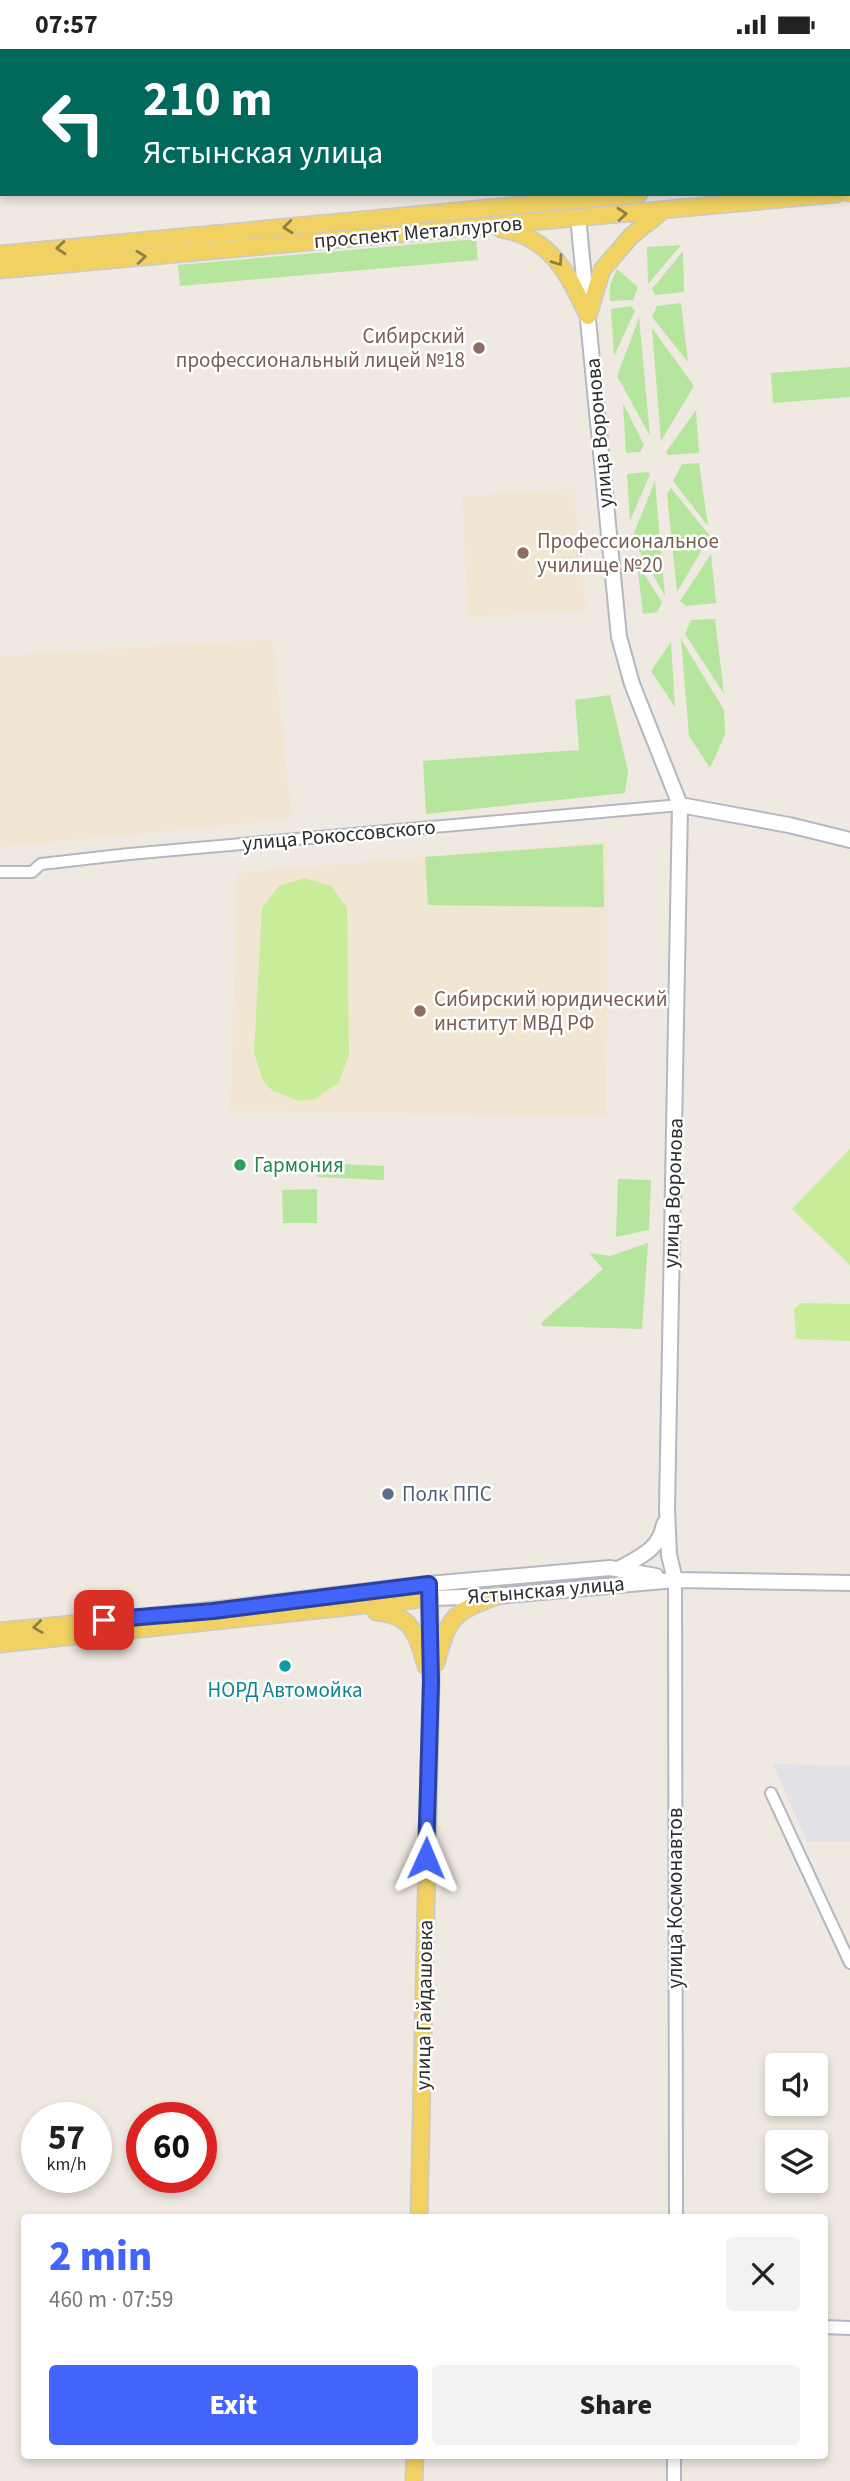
<!DOCTYPE html>
<html lang="en">
<head>
<meta charset="utf-8">
<style>
	:root { --surface:#fff; --page:#f2f2f2; --text:#222; --muted:#767676; --accent:#4264fb }
	body { margin:0; font-family:"Source Sans 3",sans-serif; background:var(--page); color:var(--text); height:100vh; display:flex; flex-direction:column; font-size:26px; white-space:nowrap }
	* { box-sizing:border-box; margin:0 }
	p { font-size:23px; color:var(--muted) }
	.icon { flex:none; width:38px; height:38px; fill:none; stroke:currentColor; stroke-width:2; stroke-linecap:round; stroke-linejoin:round }
	.map { position:relative; flex:1; overflow:hidden }
	.panel { position:absolute; left:21px; top:2165px; width:807px; height:245px; display:flex; flex-direction:column; background:var(--surface); border-radius:7px; box-shadow:0 4px 10px #0003 }
	.panel>* { flex:none }
	.hud { position:absolute; left:0px; top:0px; width:850px; height:147px; box-shadow:0 4px 10px #0003; background:#00695c; color:#fff; overflow:hidden }
	.fabs { position:absolute; left:765px; top:2004px; display:grid; gap:14px }
	.fabs a { display:grid; place-items:center; width:63px; height:63px; border-radius:7px; background:var(--surface); box-shadow:0 4px 10px #0003; font-size:35px }
	.speed { position:absolute; left:21px; top:2053px; display:flex; gap:14px; font-size:35px; font-weight:700; text-align:center }
	.speed>* { display:grid; place-content:center; width:91px; height:91px; border-radius:50%; background:var(--surface); box-shadow:0 4px 10px #0003; line-height:1 }
	.speed small { font-size:18px; font-weight:400 }
	.speed .limit { border:10px solid #d22; background:#fff; color:#111 }
	.pin { position:absolute; display:grid; place-items:center; width:60px; height:60px; color:#fff; margin:-30px; border-radius:14px; box-shadow:0 4px 10px #0006 }
	.me { position:absolute; width:77px; margin:-38px; rotate:1deg; stroke-linejoin:round; filter:drop-shadow(0 0 5px #0008) }
	.turn { display:flex; align-items:center; gap:24px; height:147px; padding:0 28px; font-size:32px }
	.turn .icon { width:91px; height:91px; stroke-width:2.5 }
	.turn b { display:block; font-size:49px; line-height:60px }
	.round { display:grid; place-items:center; flex:none; width:74px; height:74px; border-radius:7px; background:var(--page) }
	.head { display:flex; align-items:center; justify-content:space-between; height:119px; padding:0 28px }
	h1 { font-size:42px; font-weight:800; line-height:52px; color:var(--accent) }
	.button { display:flex; gap:14px; margin-top:auto; padding:14px 28px }
	.button a { flex:1; height:80px; border-radius:7px; background:var(--accent); color:#fff; font-size:28px; font-weight:800; line-height:80px; text-align:center }
	.button a+a { background:var(--page); color:var(--text) }
	.status { display:flex; justify-content:space-between; align-items:center; height:49px; padding:0 35px; background:var(--surface); direction:ltr }
	.status svg { height:19px; fill:currentColor }
	.map>svg:first-child { display:block }
</style>
</head>
<body>
<div class="status"><b>07:57</b><svg viewBox="0 0 49 12"><path d="M0 12V9h3v3zM5 12V6h3v6zM10 12V3h3v9zM15 12V0h3v12zM26 1h20v11H26zM47 4h2v5h-2z"/></svg></div>
<div class="map">
<svg width="850" height="2432" viewBox="0 0 850 2432">
	<rect width="100%" height="100%" fill="#efe9e1"/>
	<path fill="#e3e1e8" d="M773,1715L850,1717V1792H807Z"/>
	<path fill="#f0e6d1" d="M574,440L586,561L468,568L462,447Z
		M272,590L292,770L0,798V607Z
		M608,792L606,1067L230,1062L238,824Z"/>
	<path fill="#b6e59e" d="M476,190L478,211L180,237L178,216Z
		M681,196L648,235L647,198Z
		M683,202L684,243L655,246L652,240Z
		M617,220L638,238L633,251L610,252V236Z
		M681,254L688,313L652,268L657,257Z
		M631,257L635,262L614,307L611,260Z
		M639,269L650,387L617,327Z
		M652,279L694,337L661,392Z
		M850,318V348L773,354L771,324Z
		M623,354L644,396L640,403L626,404Z
		M696,361L699,404L668,406L666,403Z
		M699,414L708,477L673,432L682,415Z
		M648,423L650,425L630,472L627,425Z
		M655,432L665,547L632,489Z
		M671,439L710,487L677,543L667,445Z
		M711,505L716,554L686,557L680,552Z
		M637,514L662,553L657,563L643,565Z
		M715,570L724,645L685,585L691,571Z
		M681,590L724,661L725,686L710,719L689,687Z
		M671,593L675,658L651,622Z
		M610,646L628,722L625,744L426,765L423,712L579,701L575,651Z
		M603,795L604,858L428,856L425,808Z
		M318,1114L384,1117V1131L317,1128Z
		M618,1130L651,1131L649,1181L616,1188Z
		M317,1140V1174H283L282,1141Z
		M648,1194L642,1280L543,1277L541,1274L603,1220L589,1204L610,1207Z"/>
	<path fill="#c9ec9a" d="M305,829L331,837L347,859L349,1006L339,1033L315,1050L300,1052L273,1042L263,1032L254,1004L262,859L279,837Z
		M850,1100V1216L792,1160Z
		M801,1254L850,1255V1292L796,1290L794,1260Z"/>
	<g fill="none" stroke-linecap="round" stroke-linejoin="round">
		<g stroke="#b4b7c1" stroke-width="14">
			<path id="minor" d="M559,0V2
				M743,0V2
				M0,823H32L41,815L129,805L680,756
				M771,1744L850,1914"/>
		</g>
		<g stroke="#b4b7c1" stroke-width="16">
			<path id="tertiary" d="M675,1531L676,2168
				M824,2278L850,2279
				M674,2432V2406"/>
		</g>
		<g stroke="#b4b7c1" stroke-width="18">
			<path id="secondary" d="M578,168L619,588L632,635L680,756L667,1460L669,1506L675,1531
				M680,756L789,776L850,791
				M620,1519C640,1508 660,1500 664,1475
				M429,1535L610,1519L656,1527
				M431,1549L497,1547L675,1531L850,1534"/>
		</g>
		<g stroke="#c9c9c9" stroke-width="19">
			<path id="primary" d="M849,127H850
				M849,144H850
				M501,180C551,188 568,225 588,267
				M0,205L639,145
				M0,221L837,145
				M588,267L602,221L631,187L660,164
				M376,1563C412,1565 417,1586 426,1617
				M0,1582L213,1561L429,1535L431,1633L419,2168
				M0,1595L431,1549
				M436,1614C449,1568 451,1564 497,1547
				M414,2432L415,2406"/>
		</g>
		<use href="#minor" stroke="#fff" stroke-width="10"/>
		<use href="#tertiary" stroke="#fff" stroke-width="12"/>
		<use href="#secondary" stroke="#fff" stroke-width="14"/>
		<use href="#primary" stroke="#f2d163" stroke-width="16"/>
	</g>
	<defs><path id="oneway-chevron" d="M-2-3.5L2.5 0L-2 3.5" fill="none" stroke-width="1.6" stroke-linecap="round" stroke-linejoin="round" transform="scale(1.75)"/></defs>
	<g stroke="#908048">
		<use href="#oneway-chevron" transform="translate(622 165) rotate(-5)"/>
		<use href="#oneway-chevron" transform="translate(288 178) rotate(174)"/>
		<use href="#oneway-chevron" transform="translate(61 199) rotate(175)"/>
		<use href="#oneway-chevron" transform="translate(141 208) rotate(-6)"/>
		<use href="#oneway-chevron" transform="translate(558 212) rotate(55)"/>
		<use href="#oneway-chevron" transform="translate(38 1578) rotate(173)"/>
	</g>
	<g fill="none" stroke-linecap="round" stroke-linejoin="round">
		<g stroke="#2b41a3" stroke-width="18">
			<path id="route" d="M104,1571L213,1562L429,1535L431,1633L426,1809"/>
		</g>
		<use href="#route" stroke="#4264fb" stroke-width="12"/>
	</g>
	<g fill="#8d6e63" stroke="#fff" stroke-width="2.5">
		<circle cx="479" cy="299" r="7"/>
		<circle cx="523" cy="504" r="7"/>
		<circle cx="420" cy="962" r="7"/>
	</g>
	<circle fill="#2e9e5b" stroke="#fff" stroke-width="2.5" cx="240" cy="1116" r="7"/>
	<circle fill="#5c6f8a" stroke="#fff" stroke-width="2.5" cx="388" cy="1445" r="7"/>
	<circle fill="#0f9aa8" stroke="#fff" stroke-width="2.5" cx="285" cy="1617" r="7"/>
	<g text-anchor="middle" stroke-width="5" stroke-linejoin="round" paint-order="stroke">
		<g font-size="21" fill="#2e2e2e" stroke="#fff">
			<text transform="translate(418 183) rotate(-5)" y="7">проспект Металлургов</text>
			<text transform="translate(599 384) rotate(-95)" y="7">улица Воронова</text>
			<text transform="translate(339 786) rotate(-5)" y="7">улица Рокоссовского</text>
			<text transform="translate(673 1144) rotate(-88)" y="7">улица Воронова</text>
			<text transform="translate(546 1541) rotate(-5)" y="7">Ястынская улица</text>
			<text transform="translate(675 1849) rotate(-90)" y="7">улица Космонавтов</text>
			<text transform="translate(424 1956) rotate(-89)" y="7">улица Гайдашовка</text>
		</g>
		<g font-size="21" fill="#785e54" stroke="#fff" text-anchor="start">
			<text x="465" y="294" text-anchor="end">Сибирский<tspan x="465" dy="24">профессиональный лицей №18</tspan></text>
			<text x="537" y="499">Профессиональное<tspan x="537" dy="24">училище №20</tspan></text>
			<text x="434" y="957">Сибирский юридический<tspan x="434" dy="24">институт МВД РФ</tspan></text>
		</g>
		<g font-size="21" fill="#27864d" stroke="#fff" text-anchor="start">
			<text x="254" y="1123">Гармония</text>
		</g>
		<g font-size="21" fill="#4e5e75" stroke="#fff" text-anchor="start">
			<text x="402" y="1452">Полк ППС</text>
		</g>
		<g font-size="21" fill="#0d838f" stroke="#fff">
			<text x="285" y="1648">НОРД Автомойка</text>
		</g>
	</g>
</svg>
<div class="fabs">
<a><svg class="icon" aria-label="sound" viewBox="0 0 24 24"><path d="M4 9h4l5-4v14l-5-4H4zM17 9q2 3 0 6"/></svg></a>
<a><svg class="icon" aria-label="layers" viewBox="0 0 24 24"><path d="M12 4l9 5-9 5-9-5zM3 14l9 5 9-5"/></svg></a>
</div>
<div class="speed"><div>57<small>km/h</small></div><div class="limit">60</div></div>
<div class="pin" style="left:104px;top:1571px;background:#d93025"><svg class="icon" aria-label="arrive" viewBox="0 0 24 24"><path d="M6 21V4h12l-3 4 3 4H6"/></svg></div>
<svg class="me" style="left:426px;top:1809px" viewBox="-20 -20 40 40"><path d="M0-17L14 15 0 8-14 15z" fill="#4264fb" stroke="#fff" stroke-width="4"/></svg>
<div class="hud">
<div class="turn"><svg class="icon" aria-label="left" viewBox="0 0 24 24"><path d="M17 20v-9H6M10 6l-5 5 5 5"/></svg><div><b>210 m</b>Ястынская улица</div></div>
</div>
<section class="panel">
<div class="head"><div><h1>2 min</h1><p>460 m · 07:59</p></div><a class="round"><svg class="icon" aria-label="close" viewBox="0 0 24 24"><path d="M6 6l12 12M18 6L6 18"/></svg></a></div>
<div class="button"><a>Exit</a><a>Share</a></div>
</section>
</div>
</body>
</html>
